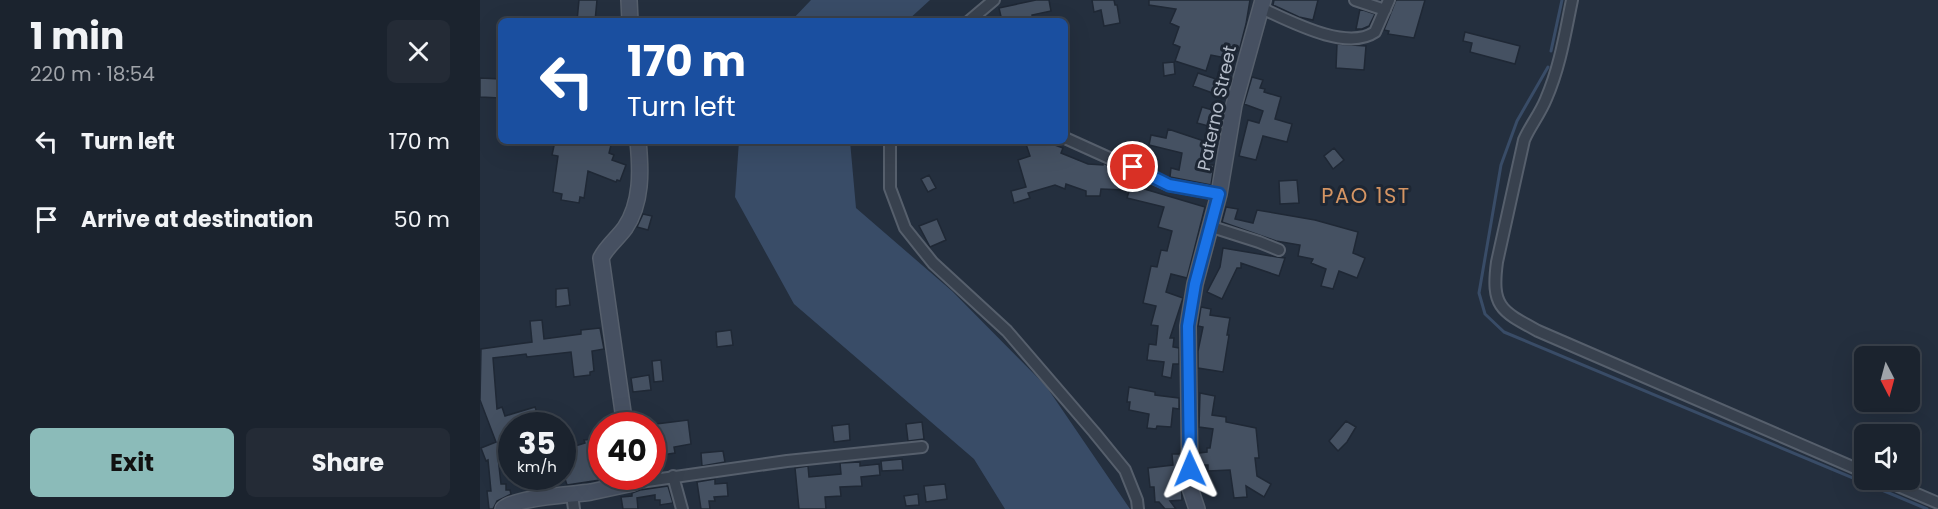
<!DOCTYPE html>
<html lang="en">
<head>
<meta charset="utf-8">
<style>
	:root { --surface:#1b232e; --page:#242b36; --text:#f1f3f6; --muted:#a0a4aa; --line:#39404a; --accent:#8bbbb9 }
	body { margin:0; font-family:Poppins,sans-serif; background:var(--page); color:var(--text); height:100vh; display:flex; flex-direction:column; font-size:22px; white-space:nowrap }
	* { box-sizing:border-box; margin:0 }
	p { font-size:20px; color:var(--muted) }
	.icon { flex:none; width:33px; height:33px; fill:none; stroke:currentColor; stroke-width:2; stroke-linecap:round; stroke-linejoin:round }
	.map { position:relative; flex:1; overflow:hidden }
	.details { display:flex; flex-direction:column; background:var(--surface); width:480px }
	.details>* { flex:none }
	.banner { position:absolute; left:18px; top:18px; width:570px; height:126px; border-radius:9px; box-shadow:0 6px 24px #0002,0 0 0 2px var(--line); background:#1a4fa0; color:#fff; overflow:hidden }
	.needle { width:39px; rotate:174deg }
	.fabs { position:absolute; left:1374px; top:346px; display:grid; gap:12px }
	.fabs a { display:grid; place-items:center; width:66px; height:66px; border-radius:9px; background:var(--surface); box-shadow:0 6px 24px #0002,0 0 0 2px var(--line); font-size:30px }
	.speed { position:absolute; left:18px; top:412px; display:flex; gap:12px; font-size:30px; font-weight:700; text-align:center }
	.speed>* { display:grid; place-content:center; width:78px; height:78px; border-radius:50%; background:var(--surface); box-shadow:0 6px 24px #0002,0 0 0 2px var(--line); line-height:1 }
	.speed small { font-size:15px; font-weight:400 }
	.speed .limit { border:9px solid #d22; background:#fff; color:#111 }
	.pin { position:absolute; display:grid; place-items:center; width:51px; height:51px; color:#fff; margin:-26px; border:3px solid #fff; border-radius:50%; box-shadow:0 2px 6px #0007 }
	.me { position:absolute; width:66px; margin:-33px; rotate:359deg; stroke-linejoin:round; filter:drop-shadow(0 0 4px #0008) }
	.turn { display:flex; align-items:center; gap:21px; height:126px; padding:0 30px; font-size:27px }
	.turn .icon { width:78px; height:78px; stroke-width:2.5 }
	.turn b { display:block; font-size:42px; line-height:51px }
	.round { display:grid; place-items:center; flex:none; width:63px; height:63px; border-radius:9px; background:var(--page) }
	.summary { display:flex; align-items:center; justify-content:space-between; height:102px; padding:0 30px }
	h1 { font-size:36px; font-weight:700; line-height:45px }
	.button { display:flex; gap:12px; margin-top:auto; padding:12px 30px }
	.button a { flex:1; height:69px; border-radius:9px; background:var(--accent); color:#111; font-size:24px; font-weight:700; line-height:69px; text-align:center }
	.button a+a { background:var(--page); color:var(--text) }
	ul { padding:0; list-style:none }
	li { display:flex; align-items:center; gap:18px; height:78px; padding:0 30px }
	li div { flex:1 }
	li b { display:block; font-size:22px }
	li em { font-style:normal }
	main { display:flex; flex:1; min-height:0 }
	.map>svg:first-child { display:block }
</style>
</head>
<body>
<main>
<section class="details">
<div class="summary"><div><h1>1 min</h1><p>220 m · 18:54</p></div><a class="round"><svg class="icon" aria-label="close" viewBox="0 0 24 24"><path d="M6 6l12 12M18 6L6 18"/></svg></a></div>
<ul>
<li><svg class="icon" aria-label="left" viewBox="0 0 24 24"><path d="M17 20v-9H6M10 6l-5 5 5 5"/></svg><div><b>Turn left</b></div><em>170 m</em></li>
<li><svg class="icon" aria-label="arrive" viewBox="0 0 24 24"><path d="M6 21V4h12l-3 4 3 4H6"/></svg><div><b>Arrive at destination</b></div><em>50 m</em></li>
</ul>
<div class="button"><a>Exit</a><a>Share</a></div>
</section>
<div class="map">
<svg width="1458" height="509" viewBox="0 0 1458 509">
	<rect width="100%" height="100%" fill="#242f3e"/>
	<path fill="#394c67" d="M331,0H450L427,21H311Z
		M259,141H370L376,208L472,291L566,386L650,509H525L494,459L314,304L255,197Z"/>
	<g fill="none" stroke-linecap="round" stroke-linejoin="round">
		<path stroke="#394c67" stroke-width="3" d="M1071,51L1082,0
			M1068,67L1037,121L1021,165L999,293L1005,314L1024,332L1447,509"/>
	</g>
	<path fill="#455162" stroke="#1f2835" stroke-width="1.5" d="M99,0H117L115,21H97Z
		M556,0H569L571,11L552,15L553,21H522L519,8Z
		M612,0H634L635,5H637L640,23L624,26L621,10L614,12Z
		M669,0H770L766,24L759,51L749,49L746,58L731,55L726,71L695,61L700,47L693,44L699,27L690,23L696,9L669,5Z
		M794,0H838L833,20L819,17L793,5Z
		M916,0H945L934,38L908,34L909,31L904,30Z
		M880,9L895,14L889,26L882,29H876Z
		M985,32L1040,46L1035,64L990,52L992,43L983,41Z
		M857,44L886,46L884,70L856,68Z
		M694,62L695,74L684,76L683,63Z
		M718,73L745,82L741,96L713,86Z
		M772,77L783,80L780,88L785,89L784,92L801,97L795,119L812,124L807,142L783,136L776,160L759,156L768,120L779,123L783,111L764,104Z
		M0,78L21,79V98L0,97Z
		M722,107L743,113L740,129L717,123Z
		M688,129L733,144L727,165H734L731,185L690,177L691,168L699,170L702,153L669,145L671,135L686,138Z
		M75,141H132L129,153L134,155L132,160L146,165L140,181L137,180L136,182L108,171L104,198L100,197L99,203L81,200L82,194L73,192L78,156L72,155Z
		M545,141H564L583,148L581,153L608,164L623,165V163L649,175L647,190L621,189L620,196H606V191L586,184L585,189L575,185L548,193L550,198L534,203L531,191L546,187L538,160L550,156Z
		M644,144L658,149L654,161L641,155Z
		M854,148L864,160L853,169L844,156Z
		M449,175L456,188L448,192L441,179Z
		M817,180L819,203L800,204L799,181Z
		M651,185L725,207L707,278L691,274L686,292L703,298L690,338H694L693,347L699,348V364H693L691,378L682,376L684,362L667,360L669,344L676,345L678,326L671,325L676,306L663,303L671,266L677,267L681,250L687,251L692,231L678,227L684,207L647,198Z
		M746,207L758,209L755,219L773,223L777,210L835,220L878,232L873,253L885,258L877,278L859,271L853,289L841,286L846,269L831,263L833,259L818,256L820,245L796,241L742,222Z
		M163,214L172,216L168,230L157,227Z
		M457,219L466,240L450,247L439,226Z
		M743,248L797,257L805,258L799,276L761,263V268H757L742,299L727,292L740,267Z
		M88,288L90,305L76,307V289Z
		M721,307L731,309L730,315L750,318L747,335H749L743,372L718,368V351L723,327L718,326Z
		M62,320L64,339L101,334V330L120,328L124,349L112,351L114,371L110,372V375L94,377L91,352L47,357L46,354L13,358L17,409L22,407L25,416L55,407L60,422L46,426H27L32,440V452L18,457L21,484H26V490H30L31,494L17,501L13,509H9L7,491H11L8,460L6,461L1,448L16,442L0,400L1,349L52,342L50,321Z
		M251,330L253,345L237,347L236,332Z
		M181,360L183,381L174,382L172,361Z
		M169,375L171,390L153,392L151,378Z
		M649,387L675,392V395L699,398V409L693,408L691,427L677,426L676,429L667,428L669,414L649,410L650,402H647Z
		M720,393L735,396L732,415L746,417V422L776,428L779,458H775L777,476L791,484L784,497L766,486L767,497L754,498L750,470L728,471V465H719V453L727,452V448H730L733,429L719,427Z
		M208,420L211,444L194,447L195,453L182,455L181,449L172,450V434H177L176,424Z
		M866,421L876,427L867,442L858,451L849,441Z
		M442,422L444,439L428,441L426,424Z
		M369,424L370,440L354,442L352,426Z
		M115,439L120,480L87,485L85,479H82V450L105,443L104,440Z
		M243,451L245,462L222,466L221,453Z
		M692,454H700L702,500L690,501L696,509H685L679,502H675L674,487H670L668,468L693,465Z
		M422,459L423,470L402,471L401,461Z
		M380,462V466L399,464L400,475L381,477L382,486L360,487L361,496L345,497L346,509H319L315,468L328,466L329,477L361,474L360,463Z
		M235,479V484L247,483L248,496L234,497L235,501H229L230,509H221L217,482Z
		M465,484L467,499L446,502L444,486Z
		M188,486L193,503L180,505V500H175V495L157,498L158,509H143L141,497L152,496V493L160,490Z
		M438,494L439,505L426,506L424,496Z"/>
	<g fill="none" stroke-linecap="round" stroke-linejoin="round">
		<g stroke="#565f6c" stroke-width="14">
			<path id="street" d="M875,0L905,10
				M1092,0C1085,34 1080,67 1066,99C1060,114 1050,126 1044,140L1017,262C1011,307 1021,311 1058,331L1384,472
				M781,8C808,20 866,52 895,32L909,0
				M489,21L514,0
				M585,138L689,185L739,194
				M410,141V188L425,228L453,263L527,331L614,432L645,470L657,500L658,509
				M732,227L779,242L799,250
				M193,476L202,509
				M1404,480L1458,503
				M153,483L307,461L442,447
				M92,495L94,509"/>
		</g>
		<g stroke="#565f6c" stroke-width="18">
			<path id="secondary" d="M149,0L150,21
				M145,426L121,258C127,246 137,239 145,228C162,203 161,171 158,141
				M23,509C36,497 91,495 111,492C125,489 139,486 153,483L152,477
				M717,509L710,488L708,326L715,284L739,194L754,105L783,0"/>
		</g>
		<use href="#street" stroke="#38414e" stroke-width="10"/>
		<use href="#secondary" stroke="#465061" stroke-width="15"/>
	</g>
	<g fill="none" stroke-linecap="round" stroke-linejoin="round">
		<g stroke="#114b97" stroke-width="15">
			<path id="route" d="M653,167L689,185L739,194L715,284L708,326L710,469"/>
		</g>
		<use href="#route" stroke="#1a73e8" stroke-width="10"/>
	</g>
	<g text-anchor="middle" stroke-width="6" stroke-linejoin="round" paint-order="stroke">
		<g font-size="18" fill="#b4bcc9" stroke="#1d2633">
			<text transform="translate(737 108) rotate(-78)" y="6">Paterno Street</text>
		</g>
		<g font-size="21" letter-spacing="1.5" fill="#d59563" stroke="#1d2633">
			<text x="886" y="203">PAO 1ST</text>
		</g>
	</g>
</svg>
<div class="fabs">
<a><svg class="needle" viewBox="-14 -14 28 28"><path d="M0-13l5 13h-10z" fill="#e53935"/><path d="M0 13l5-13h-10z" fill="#a0a4aa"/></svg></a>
<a><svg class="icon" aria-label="sound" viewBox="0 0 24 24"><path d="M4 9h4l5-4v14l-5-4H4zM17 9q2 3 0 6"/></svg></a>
</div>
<div class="speed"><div>35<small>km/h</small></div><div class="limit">40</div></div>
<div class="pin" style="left:653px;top:167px;background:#d93025"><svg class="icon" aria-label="arrive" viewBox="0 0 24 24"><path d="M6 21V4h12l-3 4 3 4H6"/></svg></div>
<svg class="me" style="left:710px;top:469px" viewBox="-20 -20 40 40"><path d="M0-17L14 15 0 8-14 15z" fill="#1a73e8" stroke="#fff" stroke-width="4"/></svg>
<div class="banner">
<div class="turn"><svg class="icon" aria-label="left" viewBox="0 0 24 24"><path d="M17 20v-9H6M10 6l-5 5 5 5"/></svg><div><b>170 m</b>Turn left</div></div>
</div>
</div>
</main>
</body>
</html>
